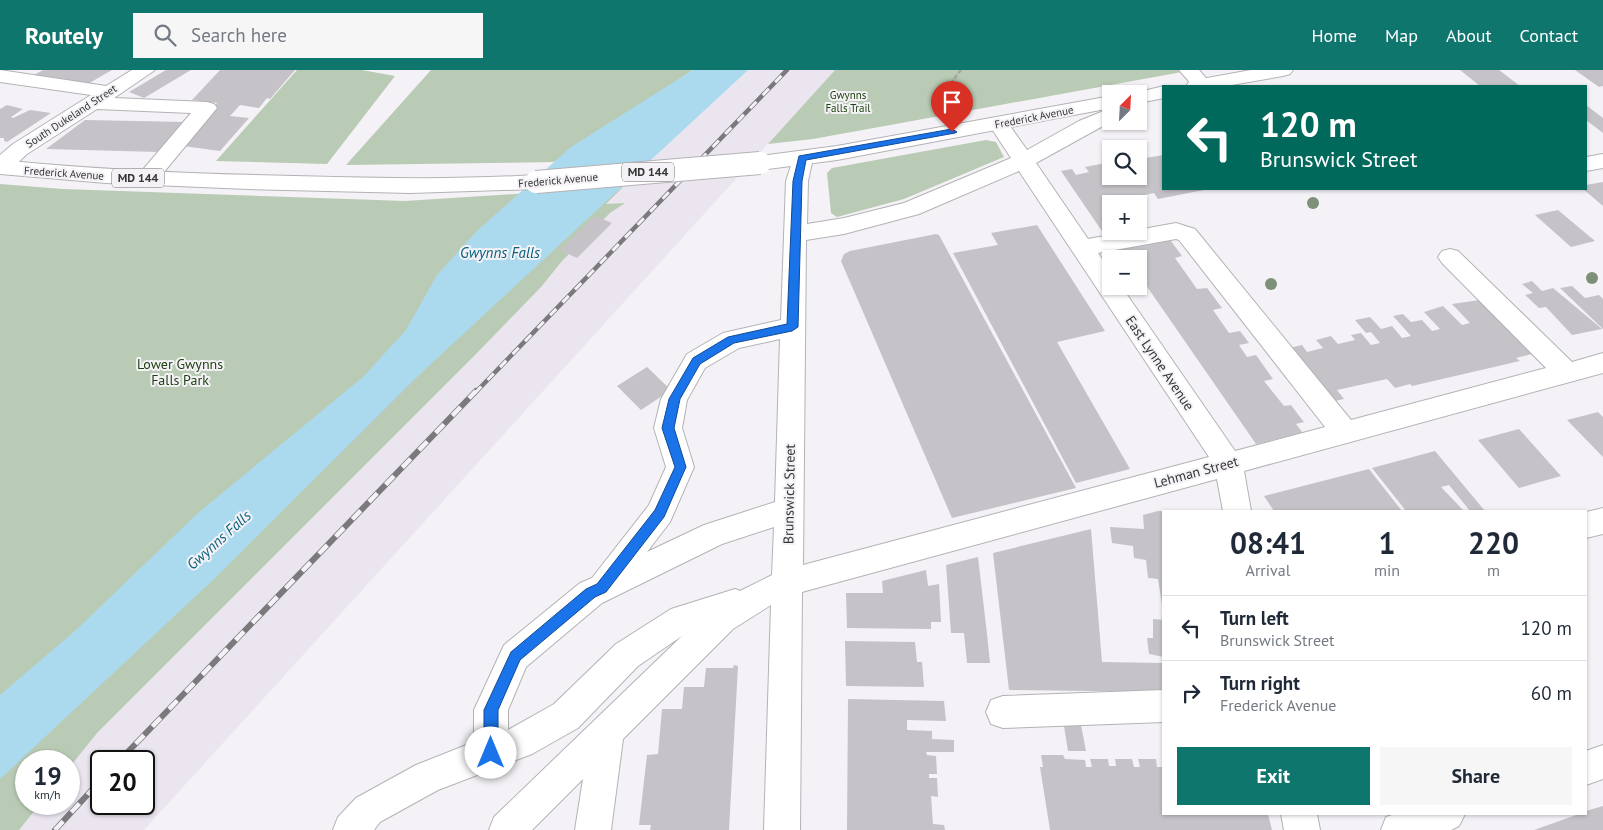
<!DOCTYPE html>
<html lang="en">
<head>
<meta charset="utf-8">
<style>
	:root { --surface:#fff; --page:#f6f6f7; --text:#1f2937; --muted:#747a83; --line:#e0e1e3; --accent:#0f766e }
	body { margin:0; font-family:"PT Sans",sans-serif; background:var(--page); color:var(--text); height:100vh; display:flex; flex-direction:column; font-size:19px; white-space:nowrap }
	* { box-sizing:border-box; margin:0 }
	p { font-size:16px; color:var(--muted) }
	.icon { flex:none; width:28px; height:28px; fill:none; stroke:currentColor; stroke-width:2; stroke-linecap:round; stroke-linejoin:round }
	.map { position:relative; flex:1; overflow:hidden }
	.side { position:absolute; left:1162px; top:440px; width:425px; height:305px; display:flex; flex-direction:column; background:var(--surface); border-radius:0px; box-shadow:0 1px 4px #0004 }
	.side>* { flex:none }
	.guide { position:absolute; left:1162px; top:15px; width:425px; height:105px; border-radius:0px; box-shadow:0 1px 4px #0004; background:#00695c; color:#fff; overflow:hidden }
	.needle { width:32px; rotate:24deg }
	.buttons { position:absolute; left:1102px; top:15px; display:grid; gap:10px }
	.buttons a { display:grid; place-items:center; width:45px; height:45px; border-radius:0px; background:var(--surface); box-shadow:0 1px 4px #0004; font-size:25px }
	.speed { position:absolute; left:15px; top:680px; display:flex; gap:10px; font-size:25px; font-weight:700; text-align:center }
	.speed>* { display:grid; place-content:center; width:65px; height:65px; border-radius:50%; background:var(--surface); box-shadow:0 1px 4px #0004; line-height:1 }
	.speed small { font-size:12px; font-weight:400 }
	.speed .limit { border:2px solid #111; border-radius:8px; background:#fff; color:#111 }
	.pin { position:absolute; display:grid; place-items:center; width:42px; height:42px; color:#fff; margin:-51px -21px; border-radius:50% 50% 50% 0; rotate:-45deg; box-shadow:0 0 5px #0007 }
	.pin .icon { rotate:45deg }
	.me { position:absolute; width:55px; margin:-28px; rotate:0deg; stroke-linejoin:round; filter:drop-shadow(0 0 4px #0008) }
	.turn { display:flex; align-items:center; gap:18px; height:105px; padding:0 15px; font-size:22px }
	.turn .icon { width:65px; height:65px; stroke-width:2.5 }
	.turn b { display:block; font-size:35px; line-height:42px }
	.eta { display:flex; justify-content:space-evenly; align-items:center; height:85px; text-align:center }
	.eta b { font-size:30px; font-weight:700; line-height:35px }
	.action { display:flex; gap:10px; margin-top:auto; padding:10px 15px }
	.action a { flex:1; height:58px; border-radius:0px; background:var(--accent); color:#fff; font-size:20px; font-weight:700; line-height:58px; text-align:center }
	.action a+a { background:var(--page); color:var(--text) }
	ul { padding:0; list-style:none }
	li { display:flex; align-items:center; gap:15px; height:65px; padding:0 15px; border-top:1px solid var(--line) }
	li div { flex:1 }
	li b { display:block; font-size:19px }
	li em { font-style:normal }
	header { display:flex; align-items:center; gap:30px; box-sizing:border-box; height:70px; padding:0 25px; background:var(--accent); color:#fff }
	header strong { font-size:24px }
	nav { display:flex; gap:28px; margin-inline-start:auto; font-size:18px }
	.search { width:350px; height:45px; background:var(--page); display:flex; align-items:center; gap:12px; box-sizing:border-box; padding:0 18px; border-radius:0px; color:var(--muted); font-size:19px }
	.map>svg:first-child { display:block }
</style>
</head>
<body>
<header>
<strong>Routely</strong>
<div class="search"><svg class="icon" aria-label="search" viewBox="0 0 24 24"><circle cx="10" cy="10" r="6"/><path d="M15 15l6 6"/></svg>Search here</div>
<nav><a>Home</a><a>Map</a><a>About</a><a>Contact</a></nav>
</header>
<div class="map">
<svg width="1603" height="760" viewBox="0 0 1603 760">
	<rect width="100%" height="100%" fill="#f4f2f6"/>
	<path fill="#eae5ef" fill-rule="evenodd" d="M742,0H835L144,760H0V743L26,734H69V691L133,598ZM101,691H144V734H101Z"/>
	<path fill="#b9cbb4" d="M297,0H362L395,6L327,94L216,91Z
		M431,0H693L554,92L346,95Z
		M835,0H1193L813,69L768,74Z
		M986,70L996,72L1004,87L904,129L837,147L831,143L827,103L832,98Z
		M0,114L63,119L405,131L623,117L606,134L625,133L610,143L562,191L541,217L474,286L97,663L69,698V691H26V734H40L19,760H0Z"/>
	<path fill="#abdaef" d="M693,0H748L418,306L213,510L0,709V625L76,560L198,443L363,307L406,260L437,205L477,161L571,77Z"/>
	<path fill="#c5c3c7" d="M43,0H112L86,15L32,6Z
		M166,0H191L144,28L129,22Z
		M220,0H295L270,29L267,28L259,38L240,35L230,46L249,48L220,81L183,76V69L217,33L192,30Z
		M1460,0H1499L1520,16H1480Z
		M1575,0H1603V16L1599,17Z
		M7,35L23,39L11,47L13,48L30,40L51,43L7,72L4,71V68H0V39Z
		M1586,35L1603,48V63L1586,50Z
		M85,50L186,52L159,82L46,79Z
		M1164,85V119L1204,120L1158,129L1154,123L1141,126L1145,131L1111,134V139L1103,141L1111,152V161H1118L1122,167L1108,170L1061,101L1072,99L1076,105L1089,102L1085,97L1111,92V106H1139V89Z
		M1603,112V136L1583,119H1586V115Z
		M1558,140L1595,171L1571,177L1535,145Z
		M595,146L612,153L577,188L560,180Z
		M1037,155L1105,261L1057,272L1130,399L1076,413L953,183L998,175L991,163Z
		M936,164L939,165L1076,418L952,448L841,191L844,184L850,181Z
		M1168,167L1182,186L1175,188L1197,219L1207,218L1222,238L1213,240L1229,263L1240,261L1249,273L1239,275L1247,287L1256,285L1273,309L1264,311L1284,336L1291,335L1300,347L1304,352L1296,354L1303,363L1256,374L1139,205V189H1127L1119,177Z
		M1532,211L1542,221L1553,218L1602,259L1572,265L1546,237L1539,238L1525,225L1533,223L1522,214Z
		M1572,216L1585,228L1599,225L1603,229V259L1560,218Z
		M1480,230L1532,284L1516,288L1520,291L1412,316L1410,314L1395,318L1387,309L1337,320L1344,329L1326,333L1285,279L1302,275L1307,282L1323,278L1316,270L1331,266L1338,274L1355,270L1351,265L1361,263L1371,275L1380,273L1371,262L1366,263L1355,250L1370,247L1381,259L1392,256L1402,268L1411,266L1393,246L1403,244L1411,252L1422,250L1432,261L1440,259L1424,242L1443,236L1462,255L1470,253L1452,234Z
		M647,297L671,320L641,340L617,316Z
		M1598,342L1603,347V387L1567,350Z
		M1519,359L1561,406L1519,418L1478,370Z
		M1435,381L1485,441H1470L1449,415L1441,417L1464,441H1406L1372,398Z
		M1369,399L1402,441H1274L1264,426Z
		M1158,441H1164L1163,541L1158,509L1148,508L1146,490L1134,488L1133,476L1112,473L1110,457L1144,459L1143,445Z
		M1091,459L1102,592L1164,593V622L1009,620L993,483Z
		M978,487L987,564L990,593H967L964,563H951L946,495Z
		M926,500L928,516L939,514L941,552H931V559L847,558L846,523H883L882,511Z
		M1153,549L1164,550V587L1149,584L1147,568H1153Z
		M845,571L915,572L917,592H922L924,617L846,616Z
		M734,595L738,596L729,760H650L651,755H639L647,685L658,684L662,639H682L684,617H704L706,598H733Z
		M848,629L944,631L946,651L907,650V660L932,661V669L954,670V682H926L927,685L936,686L937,704H929V708H937L938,727L931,726L933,754L944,755L945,760H847Z
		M1063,650H1080L1086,681H1068Z
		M1041,685H1063L1065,689L1085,690L1086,697H1092L1090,689H1108L1109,696H1116L1115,689H1132L1134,697H1140L1138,689H1156L1157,697H1164V744H1268L1272,760H1050L1040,697H1043Z
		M1603,736V760H1534L1579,744H1586V741Z"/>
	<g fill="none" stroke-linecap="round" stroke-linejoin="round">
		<g stroke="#b4b2b5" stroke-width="2">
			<path id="minor" d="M0,0L106,16L132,0H155L114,28L207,32L214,34L217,38L154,114L146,116L138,114L135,109L191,43L97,39L27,84L8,102L0,104V85L13,74L91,25L0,12Z
				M1179,0H1199L1212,15L1193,16Z
				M1111,38L1112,51L1036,93L1088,169L1176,153L1195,159L1351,350L1546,298L1442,193L1438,187L1442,181L1450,179L1458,181L1572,292L1603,283V303L1244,401L1251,441H1223L1217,409L802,522L800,760H764L771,535L733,559L623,669L611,760H575L583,709L532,760H489L494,747L682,566L638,596L578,658L532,684L438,720L380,752L374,760H333L338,747L356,728L416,695L474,672V640L504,575L580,513L592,508L649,435L666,397L654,358L661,329L687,284L723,263L781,250L786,111L795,83L802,81L809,83L813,88L808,111L807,154L844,148L904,133L1011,88L988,53L991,49L998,47L1005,49L1027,80L1079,51ZM1019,101L1209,387L803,495L806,170L844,164L919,144ZM1176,169L1179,170L1325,357L1235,381L1121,216H1111V202L1098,183ZM780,269L775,432L704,455L647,482L670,452L694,397L682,358L687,330L705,298L739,278ZM774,457L772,505L740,521L735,519L671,539L616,574L554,634L508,660V640L526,597L602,533L722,474Z
				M1603,84V98L1586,101V87Z
				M1603,438V464L1586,468V442Z
				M1164,620V652L1003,658L991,654L986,642L991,630L1003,626Z
				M1603,675V709L1586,715V681Z
				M1281,744H1317L1320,760H1284Z
				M1395,744H1465L1459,756L1451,760H1381L1386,747Z"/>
		</g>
		<g stroke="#b4b2b5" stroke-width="2">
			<path id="major" d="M1251,0H1293L1290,4L1283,6L1226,16H1186L1189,12L1196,10Z
				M1164,16V28L1139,33V24H1131Z
				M1111,26V38L837,90L760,100L752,98L749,93L752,88L760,86L837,76Z
				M0,90C98,100 196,104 294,106C375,108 455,110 536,105L544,107L547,112L544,117L536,119L410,123L248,119L106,113L0,104Z"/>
		</g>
		<path stroke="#a6a4a7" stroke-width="2.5" stroke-dasharray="4.5 2" stroke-linecap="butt" d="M958,38C947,19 947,17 961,0"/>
		<use href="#minor" fill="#fff" fill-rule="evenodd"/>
		<use href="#major" fill="#fff" fill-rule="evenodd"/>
		<g stroke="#7b797b" stroke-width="4.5">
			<path id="rail-far1" d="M475,323L787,0"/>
		</g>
		<g stroke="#7b797b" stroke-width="6">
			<path id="rail" d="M119,691L476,321
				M55,760L101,710"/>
		</g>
		<use href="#rail-far1" stroke="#f4f2f6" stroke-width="3" stroke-dasharray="9" stroke-linecap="butt"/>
		<use href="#rail" stroke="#f4f2f6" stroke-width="4.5" stroke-dasharray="12" stroke-linecap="butt"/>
		<g stroke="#b4b2b5" stroke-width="24" stroke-linecap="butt">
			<path id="major-bridge" d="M536,112L760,93"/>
		</g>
		<use href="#major-bridge" stroke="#fff" stroke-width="22"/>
	</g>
	<g fill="#7e9178">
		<circle cx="1313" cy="133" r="6"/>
		<circle cx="1592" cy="208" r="6"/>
		<circle cx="1271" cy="214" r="6"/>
	</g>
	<path fill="#1a73e8" stroke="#114b97" d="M952,59L957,62L955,63L806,90L802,111L798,257L792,261L734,273L700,294L680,329L674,358L686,397L664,447L606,522L595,527L520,590L498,640V683L496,688L491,690L486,688L484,683V640L511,582L586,519L597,514L655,440L675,397L662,358L669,329L693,288L728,267L787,254L793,111L799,86Z"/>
	<g text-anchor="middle" stroke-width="4" stroke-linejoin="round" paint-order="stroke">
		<g font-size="11" fill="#1e4210" stroke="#f4f2f6">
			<text x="848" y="29">Gwynns<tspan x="848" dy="13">Falls Trail</tspan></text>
		</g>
		<g font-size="11" fill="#373637" stroke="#f4f2f6">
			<text transform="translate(71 46) rotate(-33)" y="4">South Dukeland Street</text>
			<text transform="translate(1034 47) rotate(-11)" y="4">Frederick Avenue</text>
			<text transform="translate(64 103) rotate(4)" y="4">Frederick Avenue</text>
			<text transform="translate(558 110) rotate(-5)" y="4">Frederick Avenue</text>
		</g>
		<g fill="#f4f2f6" stroke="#706e70" stroke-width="1">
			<rect x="622" y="92.5" width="52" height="19" rx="4"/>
			<rect x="112" y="98.5" width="52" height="19" rx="4"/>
		</g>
		<g font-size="12" font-weight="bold" fill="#373637">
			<text x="648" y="106">MD 144</text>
			<text x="138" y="112">MD 144</text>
		</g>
		<g font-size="14" fill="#373637" stroke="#f4f2f6">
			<text transform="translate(1160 293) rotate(56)" y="5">East Lynne Avenue</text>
			<text transform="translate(1196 402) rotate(-15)" y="5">Lehman Street</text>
			<text transform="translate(789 424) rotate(-89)" y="5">Brunswick Street</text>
		</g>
		<g font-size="14" fill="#1e4210" stroke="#f4f2f6">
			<text x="180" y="299">Lower Gwynns<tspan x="180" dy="16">Falls Park</tspan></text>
		</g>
		<g font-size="15" font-style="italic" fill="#05617d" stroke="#f4f2f6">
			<text x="500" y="188">Gwynns Falls</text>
			<text transform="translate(219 470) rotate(-42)" y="5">Gwynns Falls</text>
		</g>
	</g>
</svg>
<div class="buttons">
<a><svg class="needle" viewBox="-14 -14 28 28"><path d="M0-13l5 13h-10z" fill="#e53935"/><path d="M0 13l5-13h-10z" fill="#747a83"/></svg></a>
<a><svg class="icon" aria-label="search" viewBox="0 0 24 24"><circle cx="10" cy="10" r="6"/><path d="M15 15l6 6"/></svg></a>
<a>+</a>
<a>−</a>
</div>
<div class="speed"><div>19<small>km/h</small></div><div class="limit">20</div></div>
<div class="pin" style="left:952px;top:62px;background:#d93025"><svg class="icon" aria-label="arrive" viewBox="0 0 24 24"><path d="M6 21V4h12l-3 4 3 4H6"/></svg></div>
<svg class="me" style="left:491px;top:683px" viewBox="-20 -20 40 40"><circle r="19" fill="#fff"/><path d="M0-13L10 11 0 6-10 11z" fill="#1a73e8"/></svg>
<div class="guide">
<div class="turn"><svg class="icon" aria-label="left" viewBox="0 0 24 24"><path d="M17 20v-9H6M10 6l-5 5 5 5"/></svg><div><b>120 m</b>Brunswick Street</div></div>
</div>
<section class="side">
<div class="eta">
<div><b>08:41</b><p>Arrival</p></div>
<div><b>1</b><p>min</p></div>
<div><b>220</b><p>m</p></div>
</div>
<ul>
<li><svg class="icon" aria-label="left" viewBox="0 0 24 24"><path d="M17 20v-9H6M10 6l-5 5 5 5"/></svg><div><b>Turn left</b><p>Brunswick Street</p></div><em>120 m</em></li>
<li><svg class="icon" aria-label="right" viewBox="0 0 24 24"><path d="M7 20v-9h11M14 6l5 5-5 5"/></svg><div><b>Turn right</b><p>Frederick Avenue</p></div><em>60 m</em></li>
</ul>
<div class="action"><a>Exit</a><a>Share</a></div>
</section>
</div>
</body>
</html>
